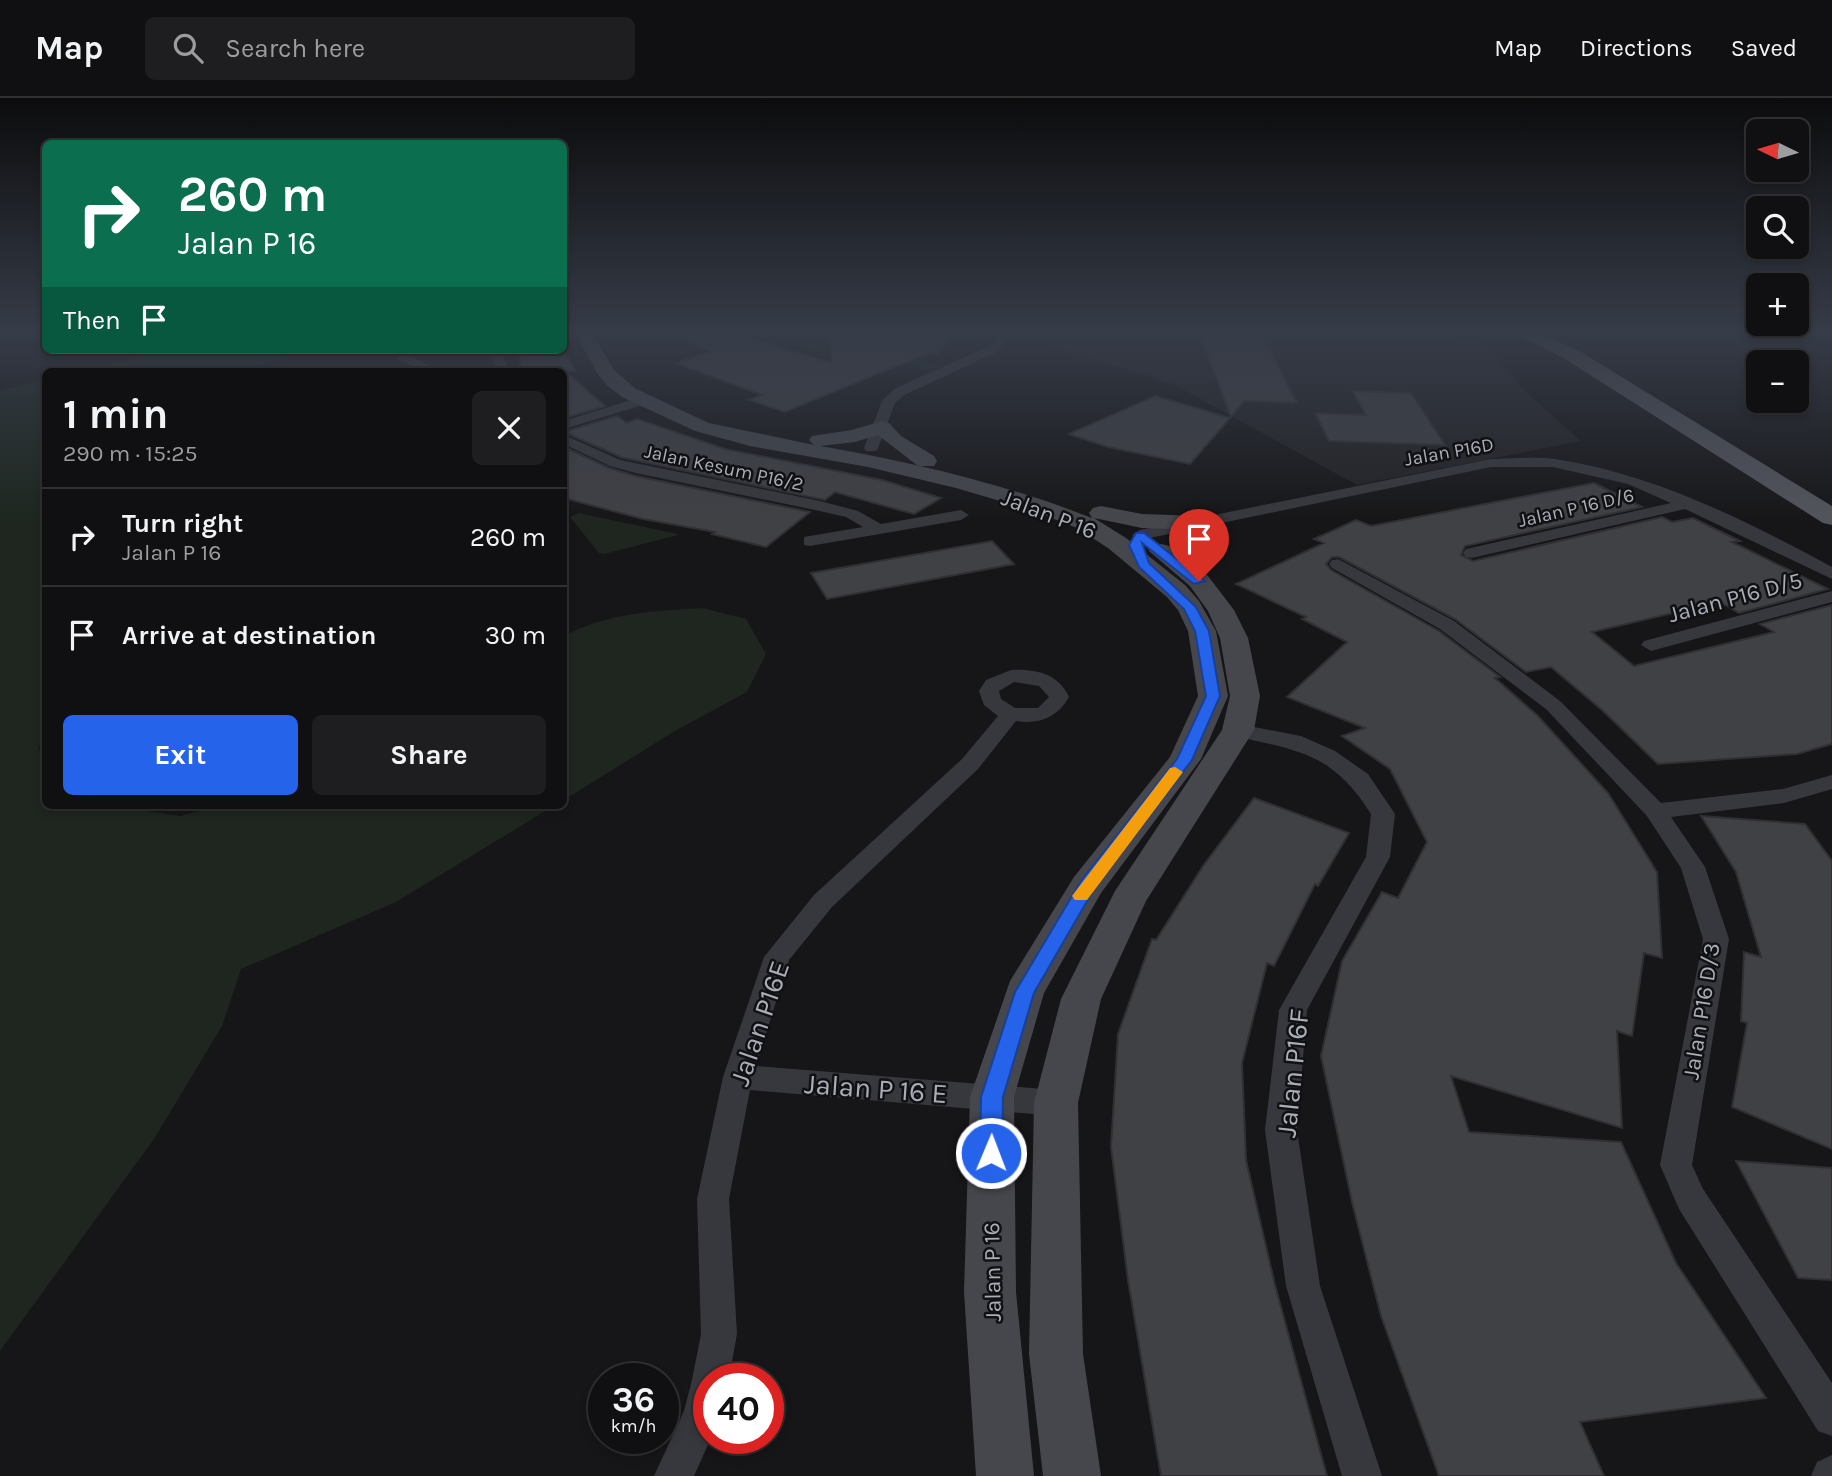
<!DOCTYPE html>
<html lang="en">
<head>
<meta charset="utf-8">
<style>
	:root { --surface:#101012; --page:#1e1e20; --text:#f1f3f6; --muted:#9c9d9f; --line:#303032; --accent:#2563eb }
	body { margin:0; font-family:Karla,sans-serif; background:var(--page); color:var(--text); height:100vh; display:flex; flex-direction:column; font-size:26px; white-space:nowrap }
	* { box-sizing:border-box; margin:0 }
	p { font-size:23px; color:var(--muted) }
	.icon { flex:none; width:38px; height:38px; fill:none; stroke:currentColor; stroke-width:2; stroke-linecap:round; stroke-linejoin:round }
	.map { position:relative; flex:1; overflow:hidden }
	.panel { position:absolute; left:42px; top:270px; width:525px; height:441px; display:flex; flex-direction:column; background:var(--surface); border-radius:10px; box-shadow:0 4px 10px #0003,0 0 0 2px var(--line) }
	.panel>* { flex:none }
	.guide { position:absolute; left:42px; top:42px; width:525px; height:214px; border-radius:10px; box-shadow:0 4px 10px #0003,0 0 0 2px var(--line); background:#0b6e4f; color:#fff; overflow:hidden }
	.needle { width:46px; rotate:275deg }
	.fabs { position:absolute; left:1746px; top:21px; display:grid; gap:14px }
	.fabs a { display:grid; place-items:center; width:63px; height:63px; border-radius:10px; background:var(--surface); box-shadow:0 4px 10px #0003,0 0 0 2px var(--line); font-size:35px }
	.speed { position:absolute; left:588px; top:1265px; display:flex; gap:14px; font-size:35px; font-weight:700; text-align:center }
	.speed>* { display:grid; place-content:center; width:91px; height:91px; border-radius:50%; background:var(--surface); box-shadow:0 4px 10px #0003,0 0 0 2px var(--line); line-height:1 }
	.speed small { font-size:18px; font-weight:400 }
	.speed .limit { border:10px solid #d22; background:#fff; color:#111 }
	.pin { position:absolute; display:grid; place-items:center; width:60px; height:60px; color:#fff; margin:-72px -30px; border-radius:50% 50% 50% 0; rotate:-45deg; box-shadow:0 0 7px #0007 }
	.pin .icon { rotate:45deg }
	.me { position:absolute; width:77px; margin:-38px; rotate:1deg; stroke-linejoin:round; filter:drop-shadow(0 0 5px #0008) }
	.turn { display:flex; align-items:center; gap:24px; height:147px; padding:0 21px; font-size:32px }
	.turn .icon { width:91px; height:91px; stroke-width:2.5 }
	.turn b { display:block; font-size:49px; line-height:60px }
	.then { display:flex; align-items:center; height:66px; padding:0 21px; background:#0003; gap:14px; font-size:26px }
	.round { display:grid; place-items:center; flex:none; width:74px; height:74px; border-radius:10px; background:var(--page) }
	.overview { display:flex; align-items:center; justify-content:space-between; height:119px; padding:0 21px }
	h1 { font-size:42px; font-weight:700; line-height:52px }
	.action { display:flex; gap:14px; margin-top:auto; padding:14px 21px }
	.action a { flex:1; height:80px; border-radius:10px; background:var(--accent); color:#fff; font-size:28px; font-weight:700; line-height:80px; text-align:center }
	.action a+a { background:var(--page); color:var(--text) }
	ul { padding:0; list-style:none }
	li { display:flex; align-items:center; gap:21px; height:98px; padding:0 21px; border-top:2px solid var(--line) }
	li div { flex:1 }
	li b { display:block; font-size:26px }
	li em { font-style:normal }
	header { display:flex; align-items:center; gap:42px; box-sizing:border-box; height:98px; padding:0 35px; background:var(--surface); border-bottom:2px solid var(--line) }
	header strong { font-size:33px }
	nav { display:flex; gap:38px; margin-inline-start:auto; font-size:24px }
	.search { width:490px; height:63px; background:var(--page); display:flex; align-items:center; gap:18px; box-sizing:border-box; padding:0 24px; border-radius:10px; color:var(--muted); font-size:26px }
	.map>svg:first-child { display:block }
</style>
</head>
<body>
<header>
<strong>Map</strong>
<div class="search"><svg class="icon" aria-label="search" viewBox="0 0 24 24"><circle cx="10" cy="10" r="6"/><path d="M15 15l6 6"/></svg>Search here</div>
<nav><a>Map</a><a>Directions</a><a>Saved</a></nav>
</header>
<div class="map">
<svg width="1832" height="1378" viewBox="0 0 1832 1378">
	<rect width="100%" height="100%" fill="#161618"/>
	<path fill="#222225" d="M1023,232H1380L1384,236L1478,239L1529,297L1581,343L1357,387L1177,288L1033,241Z"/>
	<path fill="#1e261f" d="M755,232H829L830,235L901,253L942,269L931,274L851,247L826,257Z
		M166,252H313L233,273H86Z
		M45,281L46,637L39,648L45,675L46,707H108L180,718L222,707H555L396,804L241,871L222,928L154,1041L0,1253V293Z
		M579,415L677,436L678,437L604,456L599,455L570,419Z
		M702,510L746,521L766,556L747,594L675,633L564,702V538C607,515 654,513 702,510Z"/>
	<path fill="#404145" stroke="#303034" stroke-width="2" d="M667,232H724L832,265L829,232H956L938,256L928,255L785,314L749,302L762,297L676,265L710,254Z
		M1198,232H1260L1297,305L1244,303L1231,319Z
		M519,252H564L575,273H565L605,308L564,320V273H521Z
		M1352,293L1411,295L1445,347L1329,343L1315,315L1366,317Z
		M1155,298L1230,320L1190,366L1108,349L1069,336Z
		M617,318L627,325L637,321L725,351L882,382L941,400L914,416L835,394L825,402L621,359L564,334Z
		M564,349L609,370L635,378L810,414L766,449L712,436L715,434L643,421L564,400Z
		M1594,385L1642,409L1465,448L1461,457L1473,463L1662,419L1672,424L1693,420L1740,443L1732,444L1828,491L1739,515L1720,504L1592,534L1634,568L1774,534L1760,526L1832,507V646L1797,656L1658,666L1602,612L1551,569L1526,574L1455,521L1339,459H1332L1326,466L1331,472L1439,533L1500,579L1495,580L1538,618L1608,695L1657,774L1662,860L1644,855L1632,938L1617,933L1622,1030L1451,978L1469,1034L1621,1044L1676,1165L1766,1300L1580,1324L1604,1378H1439L1381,1218L1352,1104L1321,958L1342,863L1382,794L1398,800L1427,744L1390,671L1342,638L1365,630L1287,599L1347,544L1302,521L1306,519L1236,486L1324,445L1314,441L1356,422L1371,428Z
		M992,443L1014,466L827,501L811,475Z
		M1254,700L1349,735L1318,788L1315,786L1274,868L1267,865L1242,965L1246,1062L1275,1187L1327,1378H1161L1128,1182L1111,1049L1118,936L1152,841L1156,842L1203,768Z
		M1701,718L1805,726L1832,763V1051L1732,1009L1747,925L1741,923L1744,854L1761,859L1736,774Z
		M1736,1063L1832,1070V1182L1798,1180Z"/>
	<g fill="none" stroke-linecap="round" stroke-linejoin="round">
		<path fill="#37383d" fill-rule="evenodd" d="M995,232H1006L1010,237L997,254L904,297L895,305L878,350L876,353H866L864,350L882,303L894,291L989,248L998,237Z
			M490,252H502L508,273H496Z
			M402,254L434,270L436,273H421L398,261V255Z
			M644,298L651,302L649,305L564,331V323Z
			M564,337L620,362L820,403L858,413L881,426L961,412L969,417L961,422L810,448L804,447V439L863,429L846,419L820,413L636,375L610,368L564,346Z
			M1491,361C1512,361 1535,358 1555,361C1654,376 1745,422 1832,469V481L1685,411L1472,460L1466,459L1463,455L1466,451L1671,405L1628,386L1553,369H1491L1140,442L1132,437L1140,432Z
			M1338,461L1454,523L1560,603L1661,705L1783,691L1832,677V691L1784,705L1671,719L1705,769L1729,841L1692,1067L1703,1091L1832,1285V1338L1818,1333L1679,1111L1660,1067L1703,841L1681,770L1647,718L1546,611L1440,531L1332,470L1329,466L1332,462Z
			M1832,493V504L1651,553L1641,547L1644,543Z
			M1011,572C1035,571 1058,575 1069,599C1058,619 1039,627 1016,623L978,671L832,809L789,862L756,968L1056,992L1067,996L1071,1005L1067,1014L1056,1018L750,992L729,1101L737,1236L729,1281H709L711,1340L694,1378H654L684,1313L692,1282L701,1236L697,1101L723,979L764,859L814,797L962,661L998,618L984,607L979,593L986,582ZM1014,584L1039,588L1049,599L1038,610H1015L1001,601L999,593Z
			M1238,626L1301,638L1335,653L1368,676L1395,716L1390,759L1307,912L1297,1032L1320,1188L1382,1378H1342L1286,1188L1265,1032L1279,912L1366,759L1371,716C1331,653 1298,653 1230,637L1227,632Z
			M1832,1357V1378H1811L1817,1364Z"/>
		<path fill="#45474d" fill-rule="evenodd" d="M574,232H590L614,272L636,291L709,325L814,347L809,342L812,338L852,332L882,323L889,325L901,338L934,358L937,363L934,368H918L878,337L855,344L820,348C913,364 1005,386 1092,420L1089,415L1093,410L1101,408L1142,416L1200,418L1208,420L1212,425L1208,430L1200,432L1142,430L1094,420L1126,440L1185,487L1199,503L1216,533L1228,598L1201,661L1101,795L1044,895L1014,999L1016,1194L1034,1378H976L964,1194L970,999L1010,883L1074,779L1170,659L1198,598L1188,533L1178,512L1167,499L1108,450L1077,430L1031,412L956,390L868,369L750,348L695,333L622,299L608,288L597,275Z
			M1161,446L1170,448L1208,478L1234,512L1248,540L1260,598L1254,632L1146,803L1101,901L1078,1005L1083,1256L1101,1378H1043L1029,1256L1034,1005L1061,901L1115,793L1222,632L1230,598L1220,540L1208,513L1190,488L1149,453L1152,448Z"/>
		<path fill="#53555c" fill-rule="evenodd" d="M1507,232H1531L1576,251L1832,408V427L1823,425L1562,259Z"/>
	</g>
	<linearGradient id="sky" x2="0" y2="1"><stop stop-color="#0c0c0d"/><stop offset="0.55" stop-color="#363c48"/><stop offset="1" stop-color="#363c48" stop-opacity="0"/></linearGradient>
	<rect width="1832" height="424" fill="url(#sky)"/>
	<path fill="#2563eb" stroke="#184099" stroke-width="2" d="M1136,435H1144L1205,483L1194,486L1142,445L1149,465L1196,509L1209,533L1220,598L1192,662L1094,791L1034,895L1003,999L1002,1055L999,1061L991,1064L984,1061L980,1055L981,999L1015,894L1081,783L1177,661L1206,598L1195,533L1184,511L1139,469L1129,447Z"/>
	<path fill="#f59e0b" d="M1175,669L1183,674L1087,802H1075L1072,798L1075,794L1170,670Z"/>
	<g text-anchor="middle" stroke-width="5" stroke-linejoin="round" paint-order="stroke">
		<g font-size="19" fill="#a8adb8" stroke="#111113">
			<text transform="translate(1449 353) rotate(-10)" y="7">Jalan P16D</text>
			<text transform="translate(724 369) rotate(12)" y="7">Jalan Kesum P16/2</text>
			<text transform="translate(1576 409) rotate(-13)" y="7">Jalan P 16 D/6</text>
		</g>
		<g font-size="23" fill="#a8adb8" stroke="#111113">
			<text transform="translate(1049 416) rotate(21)" y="8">Jalan P 16</text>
			<text transform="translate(1735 499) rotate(-15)" y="8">Jalan P16 D/5</text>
			<text transform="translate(1701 913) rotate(-81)" y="8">Jalan P16 D/3</text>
			<text transform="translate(992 1174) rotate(-91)" y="8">Jalan P 16</text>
		</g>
		<g font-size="28" fill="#a8adb8" stroke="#111113">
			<text transform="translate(759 925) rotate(-71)" y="10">Jalan P16E</text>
			<text transform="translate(1292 975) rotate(-84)" y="10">Jalan P16F</text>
			<text transform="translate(876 990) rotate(4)" y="10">Jalan P 16 E</text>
		</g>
	</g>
</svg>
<div class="fabs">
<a><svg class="needle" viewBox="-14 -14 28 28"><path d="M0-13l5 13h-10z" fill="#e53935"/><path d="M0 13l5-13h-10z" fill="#9c9d9f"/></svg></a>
<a><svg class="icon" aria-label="search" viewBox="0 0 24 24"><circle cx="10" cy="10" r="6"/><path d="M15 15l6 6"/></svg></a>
<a>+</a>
<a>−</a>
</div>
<div class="speed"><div>36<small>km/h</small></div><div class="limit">40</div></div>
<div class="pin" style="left:1199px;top:483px;background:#d93025"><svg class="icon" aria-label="arrive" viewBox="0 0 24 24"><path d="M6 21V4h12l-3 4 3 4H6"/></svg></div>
<svg class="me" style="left:991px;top:1055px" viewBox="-20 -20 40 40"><circle r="17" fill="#2563eb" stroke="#fff" stroke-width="3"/><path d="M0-11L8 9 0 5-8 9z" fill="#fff"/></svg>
<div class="guide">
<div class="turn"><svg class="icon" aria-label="right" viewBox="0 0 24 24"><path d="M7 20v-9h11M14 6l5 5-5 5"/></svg><div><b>260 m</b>Jalan P 16</div></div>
<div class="then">Then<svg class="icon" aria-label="arrive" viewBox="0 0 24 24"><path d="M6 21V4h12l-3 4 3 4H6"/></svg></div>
</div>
<section class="panel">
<div class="overview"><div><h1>1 min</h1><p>290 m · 15:25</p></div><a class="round"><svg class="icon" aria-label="close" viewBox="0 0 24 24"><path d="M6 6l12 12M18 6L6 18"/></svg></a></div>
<ul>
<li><svg class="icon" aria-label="right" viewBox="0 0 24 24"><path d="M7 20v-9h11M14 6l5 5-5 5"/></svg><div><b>Turn right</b><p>Jalan P 16</p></div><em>260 m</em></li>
<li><svg class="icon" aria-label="arrive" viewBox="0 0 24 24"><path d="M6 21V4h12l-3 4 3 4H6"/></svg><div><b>Arrive at destination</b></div><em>30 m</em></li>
</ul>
<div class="action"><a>Exit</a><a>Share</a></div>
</section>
</div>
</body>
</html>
